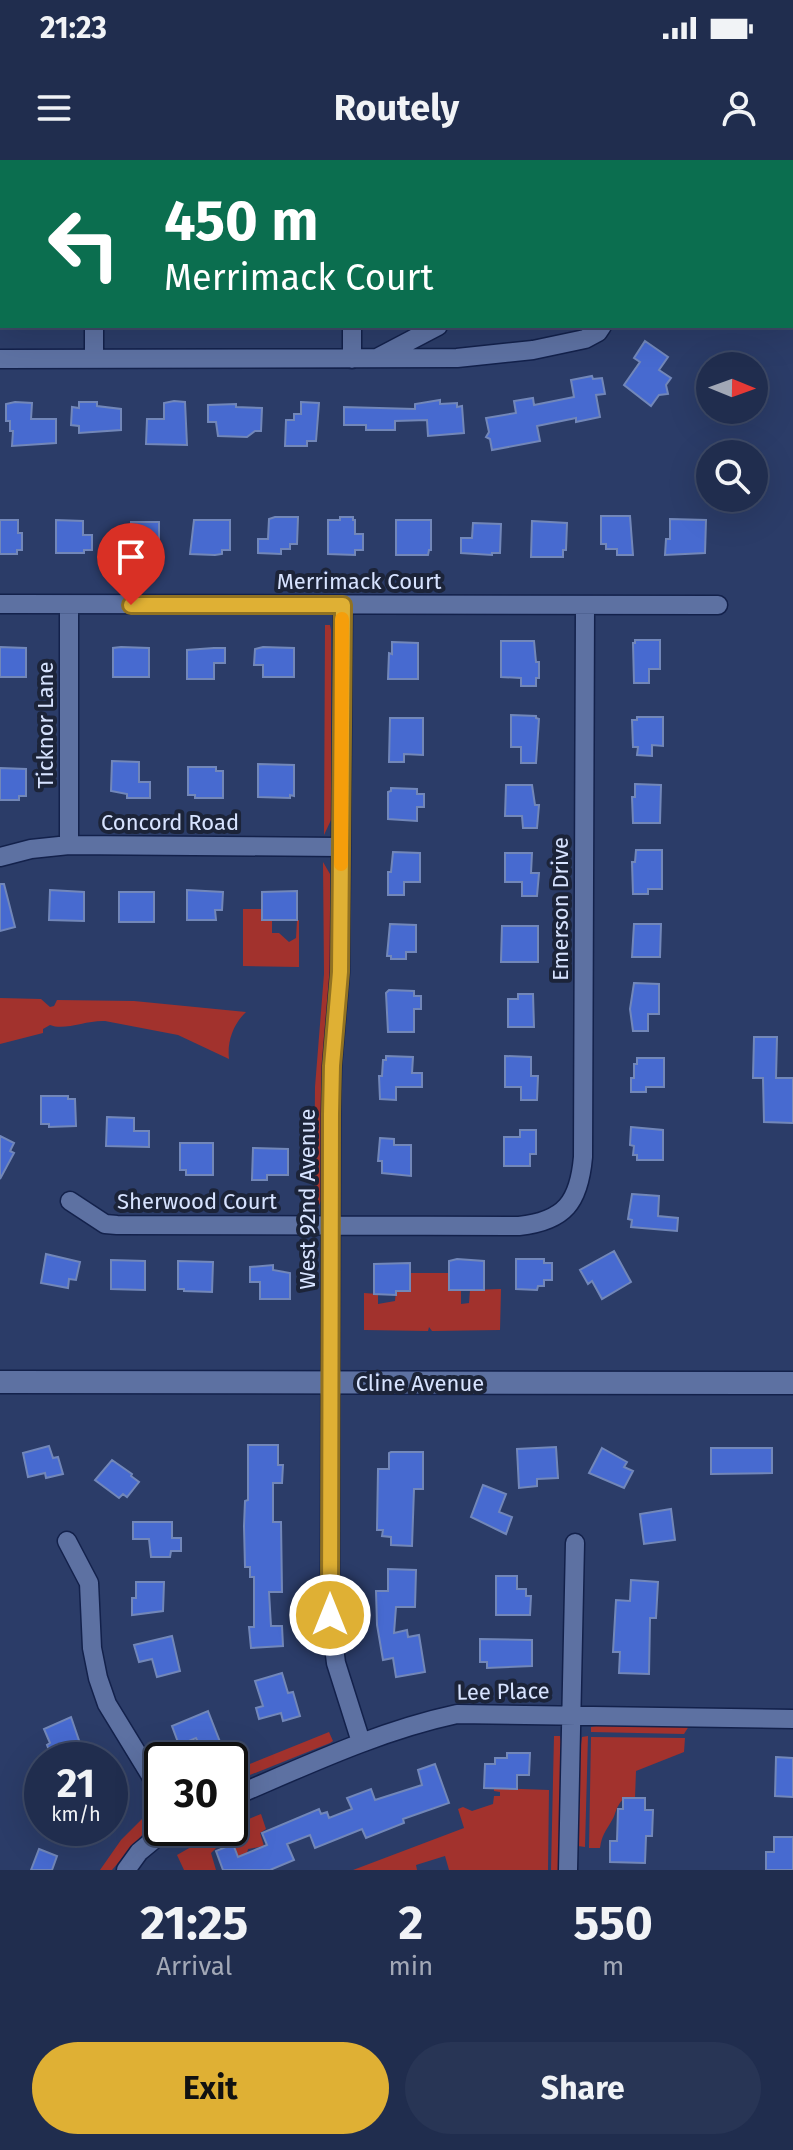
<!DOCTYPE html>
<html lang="en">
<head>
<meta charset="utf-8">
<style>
	:root { --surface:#202d4e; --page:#283555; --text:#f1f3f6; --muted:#a2a8b6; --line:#3d4966; --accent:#dfb034 }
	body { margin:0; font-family:"Fira Sans",sans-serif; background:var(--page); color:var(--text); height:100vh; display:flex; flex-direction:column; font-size:30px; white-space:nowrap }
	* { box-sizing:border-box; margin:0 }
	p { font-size:26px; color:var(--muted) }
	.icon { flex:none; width:44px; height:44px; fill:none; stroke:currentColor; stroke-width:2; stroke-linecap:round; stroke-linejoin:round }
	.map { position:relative; height:1710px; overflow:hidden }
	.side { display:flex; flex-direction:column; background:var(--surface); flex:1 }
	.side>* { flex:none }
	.top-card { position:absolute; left:0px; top:0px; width:794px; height:168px; box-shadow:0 8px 32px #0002,0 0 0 2px var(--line); background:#0b6e4f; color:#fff; overflow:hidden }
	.needle { width:52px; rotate:91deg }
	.fabs { position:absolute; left:696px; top:192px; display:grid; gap:16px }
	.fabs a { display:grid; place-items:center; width:72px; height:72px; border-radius:50%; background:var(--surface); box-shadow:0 8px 32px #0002,0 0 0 2px var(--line); font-size:40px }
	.speed { position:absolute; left:24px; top:1582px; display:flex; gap:16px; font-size:40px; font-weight:700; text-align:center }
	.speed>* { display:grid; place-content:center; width:104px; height:104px; border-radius:50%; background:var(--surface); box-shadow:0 8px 32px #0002,0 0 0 2px var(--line); line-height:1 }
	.speed small { font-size:20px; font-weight:400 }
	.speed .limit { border:4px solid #111; border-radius:12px; background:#fff; color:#111 }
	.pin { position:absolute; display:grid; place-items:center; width:68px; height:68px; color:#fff; margin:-82px -34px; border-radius:50% 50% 50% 0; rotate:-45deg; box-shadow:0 0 8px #0007 }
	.pin .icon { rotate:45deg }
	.me { position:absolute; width:88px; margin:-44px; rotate:0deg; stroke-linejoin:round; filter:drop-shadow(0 0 6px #0008) }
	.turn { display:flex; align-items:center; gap:28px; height:168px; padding:0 32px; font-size:36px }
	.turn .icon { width:104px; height:104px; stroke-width:2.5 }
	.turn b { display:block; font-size:56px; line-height:68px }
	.eta { display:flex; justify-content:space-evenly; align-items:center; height:136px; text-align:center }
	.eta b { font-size:48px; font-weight:700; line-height:56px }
	.cta { display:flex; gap:16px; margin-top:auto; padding:16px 32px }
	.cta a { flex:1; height:92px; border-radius:48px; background:var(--accent); color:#111; font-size:32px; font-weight:700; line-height:92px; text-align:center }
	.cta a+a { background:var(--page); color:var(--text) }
	.status { display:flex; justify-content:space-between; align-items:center; height:56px; padding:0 40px; background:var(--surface); direction:ltr }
	.status svg { height:22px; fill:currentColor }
	header { display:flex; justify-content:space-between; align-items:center; height:104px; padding:0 32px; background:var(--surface); font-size:36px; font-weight:700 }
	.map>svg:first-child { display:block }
</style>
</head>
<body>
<div class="status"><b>21:23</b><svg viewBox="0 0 49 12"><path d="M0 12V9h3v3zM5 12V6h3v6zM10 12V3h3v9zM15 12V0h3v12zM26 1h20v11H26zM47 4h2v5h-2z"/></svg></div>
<header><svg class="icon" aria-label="menu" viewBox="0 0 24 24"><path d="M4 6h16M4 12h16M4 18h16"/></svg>Routely<svg class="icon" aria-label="person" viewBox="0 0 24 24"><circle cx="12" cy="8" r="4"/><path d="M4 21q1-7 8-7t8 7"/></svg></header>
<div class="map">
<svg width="793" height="1710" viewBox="0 0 793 1710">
	<rect width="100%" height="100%" fill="#2b3c68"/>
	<path fill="#a2322d" d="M325,465H330L331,470V660L324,675Z
		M323,702L330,714V823L321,927V1041L319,1045H314L315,927L324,814Z
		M243,749H262V760H272V773H279L289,782L296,778L297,760H299V807L243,806Z
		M0,838L41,839L50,847L54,846L57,840L134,841L246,852C233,864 227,882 229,899L178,875L105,861C86,860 65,871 50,865L43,869V873L0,884Z
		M410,1113H449V1129H461V1144L469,1143L470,1130L501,1129L500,1170L432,1171L429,1167L428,1171L364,1170V1133L378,1134V1144L395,1141L396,1131Z
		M601,1565L689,1566L684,1574L591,1572V1567Z
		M329,1572L333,1581L330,1583L230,1623V1612Z
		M554,1576H560L561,1582L559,1710H551Z
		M588,1576L585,1687L578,1686L580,1592L582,1577Z
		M591,1577L685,1578L684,1592L636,1611L635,1638H624C614,1649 617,1653 611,1662C605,1672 602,1675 600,1688H589Z
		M494,1628L549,1630L548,1710H449L445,1696L416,1705L417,1710H353L464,1668L458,1649L463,1647L472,1651L493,1644L494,1636H500V1632L494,1631Z
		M149,1652L154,1661L112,1710H100L121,1680Z
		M261,1654L266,1669L260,1673L264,1686L248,1689L243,1710L233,1685L229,1686L222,1670Z
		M212,1675L217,1687L211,1693L216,1710H184L177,1695Z"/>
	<path fill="#476ad0" stroke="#7287b9" stroke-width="2" d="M645,181L668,197L659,210L671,218L666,225L668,234L659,235L651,246L624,225L640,202L634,198Z
		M592,216L593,219L602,218L605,234L596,235L600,257L576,262V258L537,266L540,281L492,290L490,279L486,277L489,272L486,258L516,253L514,241L533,238L534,245L574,237L571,220Z
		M440,240V244L457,243V247L462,246L464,273L428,276L427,260L395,261V270H366V265H344V247L415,249V244Z
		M174,241L185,242L187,285L146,284L147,259H164V243Z
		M15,242L32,243L31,259H56V283L12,286L13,271H10V261H6V244Z
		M79,242H97V246L121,249V270L79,273V266L71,265L72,247L79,248Z
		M301,242L319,243L316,281H307V286H285L286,260H294V254H301Z
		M236,244V247L262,248L261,271H255L247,277L218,276L216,262H208V245Z
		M601,356H630L633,395H617V389H606V384H601Z
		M275,357H298L297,384H290V389H281V394L258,393V379H268L269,359Z
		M340,357H353V360H355V374H363V390H355V395L328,394V360H340Z
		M670,359L706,360L705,393L665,395L666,379H670Z
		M0,360H18V373H22V390H17V394H0Z
		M56,360L83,361V375H92V390H84V393H56Z
		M194,360H230V390H222V394L215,395L190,394Z
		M396,360H431V390H429L428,395H396Z
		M532,361L567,363L566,390H563V397H531Z
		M131,362H159V391L125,393V366H131Z
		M473,363L501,364L500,393H492V395L461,393V378H472Z
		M635,480H660V509H649V523H634L633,483H635Z
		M501,481H534L536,502H539V518H536V526H521V518L501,517Z
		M392,482L418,483V519H388L389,493L392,494Z
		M0,487L26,488V517H0Z
		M121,487L149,488V517H113V488Z
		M263,487L294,488V517H263V505H254L255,489Z
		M214,488H225V503H214V519H187V490Z
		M511,555L536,556V558L539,559L536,603H521V587H511Z
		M637,557H663V586L652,585V596L637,595L638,587H633L632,560H637Z
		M390,558H423V595L404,594V602H389Z
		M112,601L139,602V622H150V638H127V634L111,631Z
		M258,604L294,605V636L290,635V638L258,637Z
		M188,607H216V611H223V638H195V635H188Z
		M0,608L26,609V636H19V640H0Z
		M635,624L661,625L660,663H633L632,637H635Z
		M506,625H532L535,645H539L537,668H523L522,656H505Z
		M391,628L417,629V634H424V647H417V661L388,659V632L391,631Z
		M636,690H662V729H648V734H633L632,702H635Z
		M393,692L420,693V722H404V735H388V712H391Z
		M505,693H532L531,713H539L537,736H522V722H505Z
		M0,724H4L15,767L0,771Z
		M50,730L84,732V761L49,760Z
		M187,730L223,732L222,750H215L216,760H187Z
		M297,731V760H262V732Z
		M119,732H154V762H119Z
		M390,764L416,765V792H406V799H391V796H387Z
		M634,764H661L660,797H632Z
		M502,766H538V802H501Z
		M634,823L659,824V854H648V871H633L630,849Z
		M389,830L414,831V836H421V849H414V872H388L386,833Z
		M518,834H533L534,867H508V839H518Z
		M754,877H777L776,918H793V963L764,962L763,918H753Z
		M386,896L413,897L412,913H422V927H396V940L380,939L379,916H382L383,900H386Z
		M505,896L531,897V916H538L537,940H521V927H505Z
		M637,898H664V927H646V932H631V918H634V904H637Z
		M41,936H68V939H75L76,966L49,967V964H41Z
		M107,957L134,958V971H149V987L106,986Z
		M631,967L663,970V1000H637V995H633L634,986L630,985Z
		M520,970H536V994H530V1006H504V977H520Z
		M0,976L14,983L10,991L14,993L0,1019Z
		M380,978L394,979V985H411V1016L382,1013V1001H378Z
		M180,983H213V1015H186V1010H180Z
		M253,988L288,989V1015H267V1020H252Z
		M632,1034L659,1036L658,1056L678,1058L677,1071L631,1067L632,1060L628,1059Z
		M614,1091L631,1122L602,1139L592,1121L588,1124L580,1110Z
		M46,1094L80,1102L76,1120L69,1119L68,1128L41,1123Z
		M457,1099L484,1101V1130H449V1101Z
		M516,1099H544V1103H552V1120H544V1126H538L537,1130L516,1129Z
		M111,1100L145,1101V1130L111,1129Z
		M178,1101L213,1102L212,1132L184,1131V1129H178Z
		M410,1103V1131H396V1135L374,1134V1104Z
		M273,1105V1110L290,1113V1139H260V1122H250V1107Z
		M248,1285H278V1305H283L282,1323H273V1362H281L282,1432H269L271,1466H282L283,1486L251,1488L249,1467H254V1417H250V1407H245L244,1366L245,1341L248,1340Z
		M49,1286L53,1298L58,1297L63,1314L46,1318L45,1313L28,1317L23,1293Z
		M556,1287L558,1318L537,1319V1326L519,1328L517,1289Z
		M602,1288L627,1302L624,1307L633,1311L624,1328L589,1313Z
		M711,1288H772V1313L711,1314Z
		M391,1292H423V1329H414L412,1386L391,1385V1377L382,1376L383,1370H377L378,1309H389V1293Z
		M112,1300L132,1314L131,1316L139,1322L127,1337L123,1334L119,1338L95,1320Z
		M483,1325L506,1334L499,1352L512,1357L506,1374L471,1357Z
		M671,1349L675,1380L644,1384L640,1354Z
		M133,1362H172V1378H181V1391H171L170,1397H151L149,1379H133Z
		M388,1409L416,1410L415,1447H396L394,1473L407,1470L408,1477L419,1475L425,1512L396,1517L393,1498L383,1500L377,1465L376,1431H388Z
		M496,1416H517V1429H526V1436H531L530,1455H496Z
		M631,1420L658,1422L656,1458H650L649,1514L619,1513L620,1492H613L616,1440L630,1441Z
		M136,1422H164L163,1451L132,1455V1438H136Z
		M172,1476L180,1511L157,1517L152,1499L139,1502L134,1485Z
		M480,1479L532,1480V1506L487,1508V1502H480Z
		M282,1513L288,1533L293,1532L300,1556L283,1561L281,1553L259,1559L256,1548L263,1546L255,1521Z
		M208,1551L222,1587L204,1594L196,1578L179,1585L172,1566Z
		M71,1557L84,1595L72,1600H53L47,1585L50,1583L44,1569Z
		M507,1593H530L529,1615H517V1629L484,1628L485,1604H495V1598H507Z
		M776,1597L793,1598V1637L775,1636Z
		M435,1604L449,1643L403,1659L404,1663L366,1678L362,1669L315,1688L310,1675L287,1684L294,1700L270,1710H223L216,1691L233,1684L238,1697L267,1685L262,1673L319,1649L321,1654L327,1652L329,1658L352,1649L347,1638L371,1629L375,1640L422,1625L418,1610Z
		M623,1638H645V1650H653L652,1676H646L645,1703L610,1702V1681H617L618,1649H623Z
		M774,1677H793V1710H766V1692H774Z
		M39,1689L57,1696L52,1710H31Z"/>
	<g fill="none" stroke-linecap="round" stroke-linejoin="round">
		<g stroke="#13214b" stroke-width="21">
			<path id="minor" d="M95,2V0
				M353,2V0
				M377,198L438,166
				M0,199L457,198L533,190L585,179L598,172L602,166
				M94,199V166
				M352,199V166
				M0,444L718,445
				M343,445L340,812L332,906L331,954L330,1455L336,1503L361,1582
				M69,685V445
				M0,697L31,689L69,685L341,687
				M70,1041L105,1064L117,1065L519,1066C565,1061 579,1042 583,997L585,447
				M67,1381L89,1423L92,1488L98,1518L107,1544L162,1634
				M230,1638C305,1606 378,1571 457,1554L793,1559
				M126,1710L139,1692L168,1668
				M568,1710L575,1383"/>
		</g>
		<g stroke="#13214b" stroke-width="25">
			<path id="tertiary" d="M0,1222L793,1223"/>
		</g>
		<use href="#minor" stroke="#5d71a2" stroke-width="18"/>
		<use href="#tertiary" stroke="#5d71a2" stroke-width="22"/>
	</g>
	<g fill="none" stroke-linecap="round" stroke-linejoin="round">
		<g stroke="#917222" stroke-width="20">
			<path id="route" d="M131,445H343L340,812L332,906L331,954L330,1455"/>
		</g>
		<use href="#route" stroke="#dfb034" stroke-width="14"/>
		<path stroke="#f59e0b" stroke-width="14" d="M341,704L342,459"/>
	</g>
	<g text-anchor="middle" stroke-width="8" stroke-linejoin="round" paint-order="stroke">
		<g font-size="22" fill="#d7e3ff" stroke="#1c2439">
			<text x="359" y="429">Merrimack Court</text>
			<text transform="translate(45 565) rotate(-90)" y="8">Ticknor Lane</text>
			<text x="170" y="670">Concord Road</text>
			<text transform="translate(560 749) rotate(-90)" y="8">Emerson Drive</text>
			<text transform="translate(307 1039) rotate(-90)" y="8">West 92nd Avenue</text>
			<text x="197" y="1049">Sherwood Court</text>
			<text x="420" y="1231">Cline Avenue</text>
			<text transform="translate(503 1531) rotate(-1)" y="8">Lee Place</text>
		</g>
	</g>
</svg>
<div class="fabs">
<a><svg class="needle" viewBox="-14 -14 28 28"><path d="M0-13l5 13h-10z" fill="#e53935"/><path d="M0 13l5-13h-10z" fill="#a2a8b6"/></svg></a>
<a><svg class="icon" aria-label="search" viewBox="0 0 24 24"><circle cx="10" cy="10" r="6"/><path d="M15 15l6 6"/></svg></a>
</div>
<div class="speed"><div>21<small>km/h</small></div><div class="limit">30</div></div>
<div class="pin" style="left:131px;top:445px;background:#d93025"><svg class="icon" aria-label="arrive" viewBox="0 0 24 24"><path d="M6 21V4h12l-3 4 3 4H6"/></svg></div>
<svg class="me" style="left:330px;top:1455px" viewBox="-20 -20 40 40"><circle r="17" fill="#dfb034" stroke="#fff" stroke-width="3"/><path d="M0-11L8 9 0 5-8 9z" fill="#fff"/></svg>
<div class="top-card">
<div class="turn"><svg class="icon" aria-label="left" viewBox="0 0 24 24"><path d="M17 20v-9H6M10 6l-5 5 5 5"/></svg><div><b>450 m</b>Merrimack Court</div></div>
</div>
</div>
<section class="side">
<div class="eta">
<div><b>21:25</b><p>Arrival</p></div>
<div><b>2</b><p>min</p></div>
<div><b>550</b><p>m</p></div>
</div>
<div class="cta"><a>Exit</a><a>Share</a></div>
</section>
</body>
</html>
